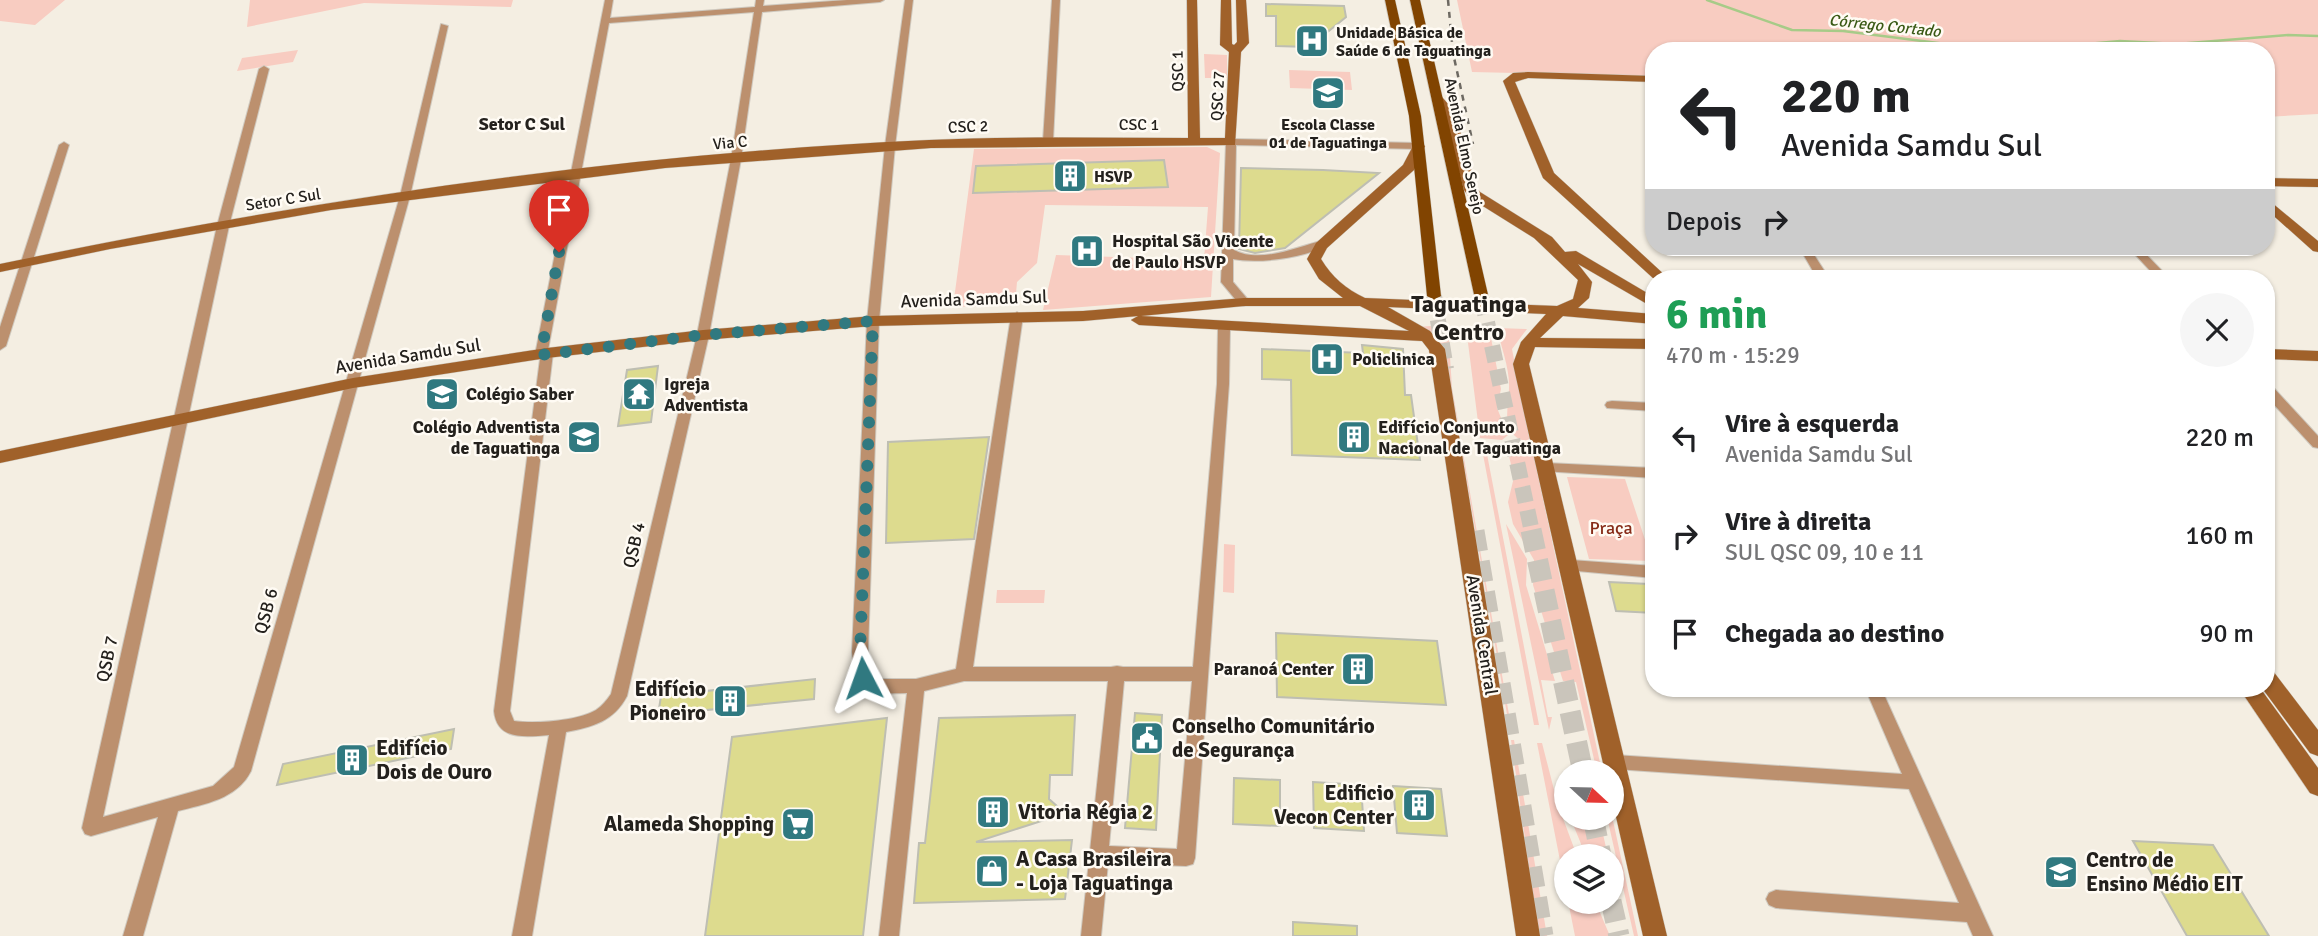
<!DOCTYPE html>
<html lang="pt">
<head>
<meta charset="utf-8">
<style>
	:root { --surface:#fff; --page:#f6f6f6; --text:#202124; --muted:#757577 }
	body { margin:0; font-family:Signika,sans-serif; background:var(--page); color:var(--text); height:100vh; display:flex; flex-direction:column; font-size:26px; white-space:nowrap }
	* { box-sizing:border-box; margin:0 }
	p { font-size:23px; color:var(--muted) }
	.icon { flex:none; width:38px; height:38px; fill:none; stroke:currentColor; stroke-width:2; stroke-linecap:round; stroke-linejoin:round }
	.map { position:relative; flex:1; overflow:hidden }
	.panel { position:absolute; left:1645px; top:270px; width:630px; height:427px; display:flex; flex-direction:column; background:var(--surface); border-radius:28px; box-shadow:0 2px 5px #0004 }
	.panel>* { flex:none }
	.hud { position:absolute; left:1645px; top:42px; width:630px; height:214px; border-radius:28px; box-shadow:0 2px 5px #0004; background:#fff; color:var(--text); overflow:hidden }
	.needle { width:46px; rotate:112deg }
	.fabs { position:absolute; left:1554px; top:760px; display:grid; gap:14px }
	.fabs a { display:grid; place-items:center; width:70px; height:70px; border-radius:50%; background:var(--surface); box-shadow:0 2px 5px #0004; font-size:35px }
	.pin { position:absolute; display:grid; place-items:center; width:60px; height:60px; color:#fff; margin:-72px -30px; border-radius:50% 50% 50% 0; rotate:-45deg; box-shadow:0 0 7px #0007 }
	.pin .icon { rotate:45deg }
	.me { position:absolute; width:77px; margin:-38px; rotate:356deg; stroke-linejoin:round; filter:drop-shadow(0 0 5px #0008) }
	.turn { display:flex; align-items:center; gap:24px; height:147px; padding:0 21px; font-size:32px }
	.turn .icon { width:91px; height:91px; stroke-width:2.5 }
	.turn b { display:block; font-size:49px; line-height:60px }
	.then { display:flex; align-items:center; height:66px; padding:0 21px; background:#0003; gap:14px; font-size:26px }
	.round { display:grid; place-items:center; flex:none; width:74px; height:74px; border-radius:37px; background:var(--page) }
	.head { display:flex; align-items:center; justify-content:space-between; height:119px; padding:0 21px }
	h1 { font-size:42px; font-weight:800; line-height:52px; color:#1e9e55 }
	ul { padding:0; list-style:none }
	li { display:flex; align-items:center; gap:21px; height:98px; padding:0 21px }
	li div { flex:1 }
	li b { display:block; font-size:26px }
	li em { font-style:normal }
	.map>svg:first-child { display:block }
</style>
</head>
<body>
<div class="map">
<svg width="2318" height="936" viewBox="0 0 2318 936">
	<rect width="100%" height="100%" fill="#f4eee2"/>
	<path fill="#f8ccc1" d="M0,0H65L35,25L0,21Z
		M250,0H513L511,7L364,3L247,27Z
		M1457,0H2318V114L2266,117V51H1654V76L1472,72Z
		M298,50L293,62L237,71L242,58Z
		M1204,54L1227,55V78H1205Z
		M1289,70L1350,72L1352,90L1290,88Z
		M1207,147L1220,153L1211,297L1043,310L1056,255L1204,260L1208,207L1045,205L1037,263L1017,282L1015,305L953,307L974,149Z
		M1448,325L1452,388L1461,438L1443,350L1415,327Z
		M1466,327L1489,328L1501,389L1497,408L1508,435L1502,440L1480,438Z
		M1497,328L1527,329L1512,349L1530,442C1498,437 1509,408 1509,388C1510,369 1501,347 1497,328Z
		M1461,447H1462L1511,726H1509Z
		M1482,449H1486L1539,725H1534Z
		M1511,452L1533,453L1602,772H1597L1576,682L1563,681L1533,585L1534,560L1513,524L1508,502L1514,477L1509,456Z
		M1567,477L1625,479L1652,561L1589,559Z
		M1506,524L1527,559L1526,585L1555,681L1541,680L1548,717H1552L1549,730Z
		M1224,544L1235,545L1234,593L1223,592Z
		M997,590H1045L1044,603H996Z
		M1511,740H1514L1547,936H1539Z
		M1537,743H1542L1558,805L1577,856H1566V891Z
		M1612,816L1638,936H1634L1607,817Z
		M1570,817H1599L1608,856H1586Z
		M1568,901H1595L1610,936H1575Z"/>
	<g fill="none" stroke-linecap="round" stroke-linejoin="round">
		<path stroke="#a7cb88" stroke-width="2.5" d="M1707,0L1792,30L1843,31L1954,45L2031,49L2120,41L2177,44L2288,35L2318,36"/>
	</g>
	<path fill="#dddb8e" stroke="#bebeb2" stroke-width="2" d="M1266,4L1344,6L1346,17L1309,47L1276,46V16H1266Z
		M1164,160L1168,187L973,193L976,166Z
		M1241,168L1323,170L1379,173L1285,248L1255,253L1239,249Z
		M1362,345L1403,349L1405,395H1411L1420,460L1292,455L1291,380L1262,379V349L1363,353Z
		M658,366L651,422L618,426L627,370Z
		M989,437L974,539L886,543L888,442Z
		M1609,582L1648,584L1654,613L1616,611Z
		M1276,633L1437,641L1446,705L1277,697Z
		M815,679L814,699L658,715L661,696Z
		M1135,713L1162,715L1156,830L1125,828Z
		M1075,715L1072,775H1050L1049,799L1058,807L1057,816L976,842L1072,840L1065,899L914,903L919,843H925L939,718Z
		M887,718L863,936H705L732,737Z
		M454,729L451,749L277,785L283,764Z
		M1234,778L1280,780V826L1233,824Z
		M1313,782L1361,785L1364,831L1314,828Z
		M1393,786L1441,789L1447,836L1397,833Z
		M2133,841L2213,845L2269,936H2187Z
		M1293,922L1357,926V936H1293Z"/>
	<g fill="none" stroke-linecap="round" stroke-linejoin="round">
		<path stroke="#cac5bb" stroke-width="16" stroke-dasharray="16 8" stroke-linecap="butt" d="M1434,296L1446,369
			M1482,299L1532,532"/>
		<path stroke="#cac5bb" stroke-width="21" stroke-dasharray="21 10" stroke-linecap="butt" d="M1531,530L1583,772
			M1474,531L1543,936
			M1593,817L1601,856
			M1611,901L1619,936"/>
		<g stroke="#cfc9bf" stroke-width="2">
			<path id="street" d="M605,0H613L610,18L755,7L756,0H764L763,6L847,0H884L880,2L762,12L741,159L709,335L627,696C614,721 593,727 566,732L532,936H512L549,735C525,737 497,741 494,711L540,359L535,355ZM754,12L731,159L697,335L611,694C607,700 602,706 596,710C577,721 535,724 514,721L510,711L553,353L548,350L609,23Z
				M905,0H913L895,146L879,321L868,652L871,676L873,679H916L956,669L1011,316L1017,312L1023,316L973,667H1111L1117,666L1123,667H1193L1217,384L1218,327L1224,323L1230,327L1229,384L1195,858L1193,864L1186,866L1108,863L1101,936H1081L1108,681H964L924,691L899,936H879L907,693C864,694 857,698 852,652L867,321L885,146ZM1124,681H1192L1177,849L1109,846Z
				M1052,0H1060L1053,141L1048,144L1043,141Z
				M441,24L448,26L410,196L251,771C237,799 205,804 178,811L143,936H123L158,817L91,836L85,834L82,828L217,226L259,69L264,66L269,69L229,226L103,817L213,786L234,767L400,196Z
				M1231,139L1419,143L1424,146L1419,149L1236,145L1234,250C1260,264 1297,247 1324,240L1330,243C1309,258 1259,264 1233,259V282L1250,302L1244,306L1240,305L1221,282L1226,142Z
				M64,142L69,145L6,346L0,350V327L59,145Z
				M1799,247H1809L1829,278H1817Z
				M2128,247H2139L2169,278H2157Z
				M2266,384L2271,385L2318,436V448L2313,447L2266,396Z
				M1612,401L1654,403V411L1607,408L1605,405L1607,402Z
				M1547,463L1654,468V478L1542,471L1540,468L1542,465Z
				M1571,560L1654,566V578L1566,570L1563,566L1566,562Z
				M1865,688H1881L1993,936H1973L1967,922L1776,908L1769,905L1766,899L1769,893L1776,890L1959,903L1909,789L1615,769L1609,767L1606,762L1609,757L1615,755L1902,774Z"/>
		</g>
		<g stroke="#cfc9bf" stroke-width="1">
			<path id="secondary" d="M1187,0H1197L1200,138H1225L1229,52L1220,45L1221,0H1231L1232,44L1234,45L1237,42L1236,0H1246L1249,43L1241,52L1235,145L931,148L665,168L331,210L110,249L0,272V264C306,200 617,154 929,140C1015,136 1102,138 1188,138Z
				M1528,72L1654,76V82L1528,78L1515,82L1554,173L1668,278L1654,279L1543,178L1503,81L1513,73Z
				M1434,97H1442L1455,112L1476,187L1480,192L1552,237L1565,252L1576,251L1654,297V308L1578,264L1592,282L1589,298L1578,308L1654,314V324L1563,316L1540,338L1654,339V349L1535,347L1529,364L1667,936H1643L1612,799V772H1605L1513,364L1521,342L1546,314L1388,307L1430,331L1445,349L1540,936H1516L1429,350L1422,341L1139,325L1131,320L1138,316L1083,321L873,326L703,340L547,358L353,388L0,463V451L353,378L547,348L703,330L873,316L1083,311L1244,298H1343L1319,279L1307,259L1316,243L1403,165L1413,146L1419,142L1425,146L1414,170L1327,248L1321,259C1332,277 1346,289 1365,298L1557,306L1573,299L1578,280L1534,238L1470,198L1464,190L1443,113L1432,100ZM1244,306H1360L1409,331L1141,316Z
				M2266,178L2318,179V187L2266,186Z
				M2266,198L2318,241V252L2313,251L2266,209Z
				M2266,349L2318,351V361L2266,359Z
				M2266,669L2273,671L2318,730V756L2310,753L2262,688H2266Z
				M2239,688H2260L2318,768V796L2310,793Z"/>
		</g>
		<g stroke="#cfc9bf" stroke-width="1">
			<path id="primary" d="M1385,0H1395L1421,116L1441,296L1434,300L1427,296L1409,116Z
				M1410,0H1420L1489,299L1482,303L1475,299Z"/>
		</g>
		<use href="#street" fill="#bc906e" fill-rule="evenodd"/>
		<use href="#secondary" fill="#a0612a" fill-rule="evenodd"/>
		<use href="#primary" fill="#814401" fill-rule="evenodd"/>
		<path stroke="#6d6962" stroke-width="2.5" stroke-dasharray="6 6" stroke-linecap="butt" d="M1448,0L1453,53L1473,144"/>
	</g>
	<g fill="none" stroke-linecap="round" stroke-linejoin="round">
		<path stroke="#307980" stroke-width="12" stroke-dasharray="0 21.6" d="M559,252L541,355L703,335L873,321L860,652L863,678"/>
	</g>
	<defs>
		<g id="hospital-square" transform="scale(1.75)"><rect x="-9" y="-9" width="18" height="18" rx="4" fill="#307980" stroke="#fffbf4"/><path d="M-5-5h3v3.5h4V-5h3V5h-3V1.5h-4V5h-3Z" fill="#fff"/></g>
		<g id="school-square" transform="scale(1.75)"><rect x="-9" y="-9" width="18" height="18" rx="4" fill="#307980" stroke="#fffbf4"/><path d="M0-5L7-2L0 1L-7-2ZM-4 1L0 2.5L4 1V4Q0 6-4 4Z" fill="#fff"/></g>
		<g id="building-square" transform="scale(1.75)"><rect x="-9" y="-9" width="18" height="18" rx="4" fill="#307980" stroke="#fffbf4"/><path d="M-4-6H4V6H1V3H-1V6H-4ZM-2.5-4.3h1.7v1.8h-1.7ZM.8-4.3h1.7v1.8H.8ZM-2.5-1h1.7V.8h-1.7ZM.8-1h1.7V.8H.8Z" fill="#fff"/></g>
		<g id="temple-square" transform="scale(1.75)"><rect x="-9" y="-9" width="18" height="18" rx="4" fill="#307980" stroke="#fffbf4"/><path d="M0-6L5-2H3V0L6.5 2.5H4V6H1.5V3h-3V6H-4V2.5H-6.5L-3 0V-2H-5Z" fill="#fff"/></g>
		<g id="civic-square" transform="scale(1.75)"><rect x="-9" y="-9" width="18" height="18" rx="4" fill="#307980" stroke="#fffbf4"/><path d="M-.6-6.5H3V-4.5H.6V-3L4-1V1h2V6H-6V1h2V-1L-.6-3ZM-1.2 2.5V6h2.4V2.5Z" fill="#fff"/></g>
		<g id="supermarket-square" transform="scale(1.75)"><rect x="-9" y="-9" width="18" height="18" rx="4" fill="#307980" stroke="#fffbf4"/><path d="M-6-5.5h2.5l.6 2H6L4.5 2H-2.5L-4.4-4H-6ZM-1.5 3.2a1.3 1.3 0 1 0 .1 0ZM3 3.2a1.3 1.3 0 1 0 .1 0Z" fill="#fff"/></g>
		<g id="shop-square" transform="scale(1.75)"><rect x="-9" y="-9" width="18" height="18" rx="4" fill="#307980" stroke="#fffbf4"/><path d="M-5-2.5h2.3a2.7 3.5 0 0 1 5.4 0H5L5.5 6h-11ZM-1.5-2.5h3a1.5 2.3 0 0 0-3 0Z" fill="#fff"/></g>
	</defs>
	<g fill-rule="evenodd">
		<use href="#hospital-square" x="1312" y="41"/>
		<use href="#school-square" x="1328" y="93"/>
		<use href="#building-square" x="1070" y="176"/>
		<use href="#hospital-square" x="1087" y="251"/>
		<use href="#hospital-square" x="1327" y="359"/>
		<use href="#school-square" x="442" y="394"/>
		<use href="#temple-square" x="639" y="394"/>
		<use href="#school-square" x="584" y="437"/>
		<use href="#building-square" x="1354" y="437"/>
		<use href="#building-square" x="1358" y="669"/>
		<use href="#building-square" x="730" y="701"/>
		<use href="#civic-square" x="1147" y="738"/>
		<use href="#building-square" x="352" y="760"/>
		<use href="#building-square" x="1419" y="805"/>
		<use href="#building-square" x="993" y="812"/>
		<use href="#supermarket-square" x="798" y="824"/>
		<use href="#shop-square" x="992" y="871"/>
		<use href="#school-square" x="2061" y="872"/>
	</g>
	<g text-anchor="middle" stroke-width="5" stroke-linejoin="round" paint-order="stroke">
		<g font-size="16" font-style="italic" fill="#395914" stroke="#fffbf4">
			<text transform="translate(1885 25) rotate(6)" y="6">Córrego Cortado</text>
		</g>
		<g font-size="16" font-weight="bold" fill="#24211d" stroke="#fffbf4" text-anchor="start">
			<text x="1336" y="38">Unidade Básica de<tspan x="1336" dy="18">Saúde 6 de Taguatinga</tspan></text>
			<text x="1328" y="130" text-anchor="middle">Escola Classe<tspan x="1328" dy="18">01 de Taguatinga</tspan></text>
			<text x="1094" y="182">HSVP</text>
		</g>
		<g font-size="16" fill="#24211d" stroke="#fffbf4">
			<text transform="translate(1177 71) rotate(-91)" y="6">QSC 1</text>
			<text transform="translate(1217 96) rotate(-87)" y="6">QSC 27</text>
			<text x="1139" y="130">CSC 1</text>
			<text transform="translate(968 126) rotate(-2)" y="6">CSC 2</text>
			<text transform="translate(730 142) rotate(-5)" y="6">Via C</text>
			<text transform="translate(1465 146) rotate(78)" y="6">Avenida Elmo Serejo</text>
			<text transform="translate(283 199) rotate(-9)" y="6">Setor C Sul</text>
		</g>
		<g font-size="18" font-weight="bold" fill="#24211d" stroke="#fffbf4">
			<text x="522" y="130">Setor C Sul</text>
		</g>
		<g font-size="18" font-weight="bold" fill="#24211d" stroke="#fffbf4" text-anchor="start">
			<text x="1112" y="247">Hospital São Vicente<tspan x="1112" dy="21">de Paulo HSVP</tspan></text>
			<text x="1352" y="365">Policlinica</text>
			<text x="664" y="390">Igreja<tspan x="664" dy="21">Adventista</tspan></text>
			<text x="466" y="400">Colégio Saber</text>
			<text x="560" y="433" text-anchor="end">Colégio Adventista<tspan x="560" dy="21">de Taguatinga</tspan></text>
			<text x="1378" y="433">Edifício Conjunto<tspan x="1378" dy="21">Nacional de Taguatinga</tspan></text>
			<text x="1334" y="675" text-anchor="end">Paranoá Center</text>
		</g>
		<g font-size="18" fill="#24211d" stroke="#fffbf4">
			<text transform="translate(974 299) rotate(-2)" y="6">Avenida Samdu Sul</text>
			<text transform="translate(408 356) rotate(-9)" y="6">Avenida Samdu Sul</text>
			<text transform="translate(634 545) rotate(-77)" y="6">QSB 4</text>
			<text transform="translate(266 611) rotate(-75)" y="6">QSB 6</text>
			<text transform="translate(1482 635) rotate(81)" y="6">Avenida Central</text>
			<text transform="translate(107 659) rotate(-78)" y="6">QSB 7</text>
		</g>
		<g font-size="18" fill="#872c19" stroke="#fffbf4">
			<text x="1611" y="534">Praça</text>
		</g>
		<g font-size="21" font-weight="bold" fill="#24211d" stroke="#fffbf4" text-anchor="start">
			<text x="706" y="696" text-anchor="end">Edifício<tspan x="706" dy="24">Pioneiro</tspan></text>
			<text x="1172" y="733">Conselho Comunitário<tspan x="1172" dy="24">de Segurança</tspan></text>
			<text x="376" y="755">Edifício<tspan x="376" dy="24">Dois de Ouro</tspan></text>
			<text x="1394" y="800" text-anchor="end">Edificio<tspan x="1394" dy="24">Vecon Center</tspan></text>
			<text x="1018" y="819">Vitoria Régia 2</text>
			<text x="774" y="831" text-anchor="end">Alameda Shopping</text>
			<text x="1016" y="866">A Casa Brasileira<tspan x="1016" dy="24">- Loja Taguatinga</tspan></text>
			<text x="2086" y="867">Centro de<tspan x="2086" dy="24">Ensino Médio EIT</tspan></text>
		</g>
		<g font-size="24" font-weight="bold" fill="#24211d" stroke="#fffbf4">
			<text x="1469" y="312">Taguatinga<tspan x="1469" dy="28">Centro</tspan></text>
		</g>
	</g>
</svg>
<div class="fabs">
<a><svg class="needle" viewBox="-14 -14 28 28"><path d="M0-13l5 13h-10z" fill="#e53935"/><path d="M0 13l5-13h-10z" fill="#757577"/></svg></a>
<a><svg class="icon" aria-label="layers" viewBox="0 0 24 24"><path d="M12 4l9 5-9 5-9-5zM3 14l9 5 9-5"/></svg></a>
</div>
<div class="pin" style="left:559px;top:252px;background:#d93025"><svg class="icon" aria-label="arrive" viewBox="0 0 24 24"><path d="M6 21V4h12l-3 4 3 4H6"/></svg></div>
<svg class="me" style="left:863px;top:678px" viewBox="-20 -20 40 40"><path d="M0-17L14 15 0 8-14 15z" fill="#307980" stroke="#fff" stroke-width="4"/></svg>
<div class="hud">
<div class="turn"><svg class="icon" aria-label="left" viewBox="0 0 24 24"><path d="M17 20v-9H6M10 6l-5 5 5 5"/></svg><div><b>220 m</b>Avenida Samdu Sul</div></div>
<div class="then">Depois<svg class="icon" aria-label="right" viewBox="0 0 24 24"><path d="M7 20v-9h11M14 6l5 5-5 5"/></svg></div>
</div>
<section class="panel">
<div class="head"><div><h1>6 min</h1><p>470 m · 15:29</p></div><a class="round"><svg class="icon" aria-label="close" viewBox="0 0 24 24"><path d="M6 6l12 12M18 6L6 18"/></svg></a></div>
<ul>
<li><svg class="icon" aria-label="left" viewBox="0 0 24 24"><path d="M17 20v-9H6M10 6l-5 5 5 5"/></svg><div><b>Vire à esquerda</b><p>Avenida Samdu Sul</p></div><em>220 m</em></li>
<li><svg class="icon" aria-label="right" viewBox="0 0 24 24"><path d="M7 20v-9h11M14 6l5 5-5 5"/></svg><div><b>Vire à direita</b><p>SUL QSC 09, 10 e 11</p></div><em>160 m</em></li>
<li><svg class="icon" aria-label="arrive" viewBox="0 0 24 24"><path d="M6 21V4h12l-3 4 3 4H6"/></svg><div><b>Chegada ao destino</b></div><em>90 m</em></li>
</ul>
</section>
</div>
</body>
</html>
